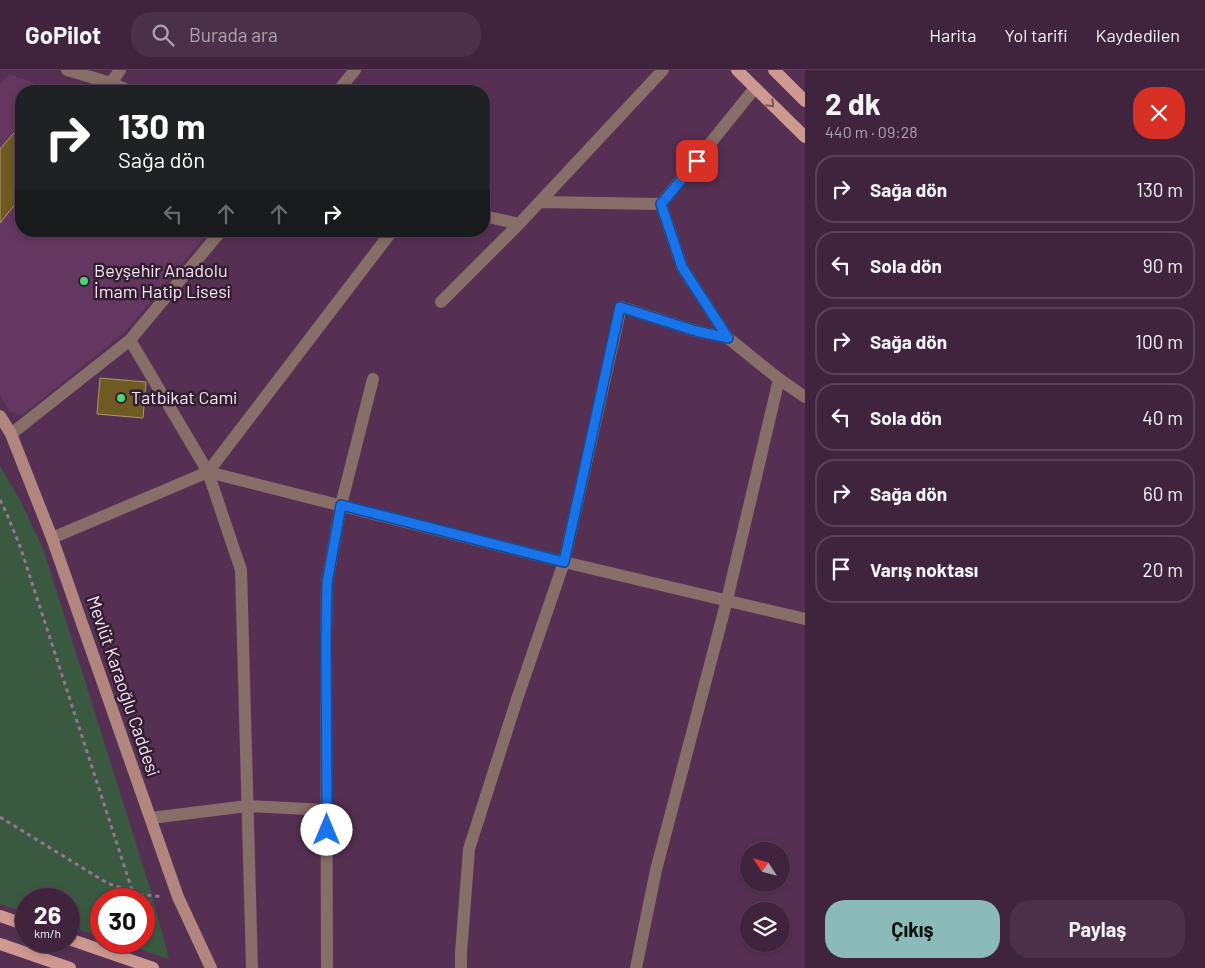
<!DOCTYPE html>
<html lang="tr">
<head>
<meta charset="utf-8">
<style>
	:root { --surface:#40243e; --page:#4b3049; --text:#f1f3f6; --muted:#aea4b0; --line:#594158; --accent:#8bbbb9 }
	body { margin:0; font-family:Barlow,sans-serif; background:var(--page); color:var(--text); height:100vh; display:flex; flex-direction:column; font-size:19px; white-space:nowrap }
	* { box-sizing:border-box; margin:0 }
	p { font-size:16px; color:var(--muted) }
	.icon { flex:none; width:28px; height:28px; fill:none; stroke:currentColor; stroke-width:2; stroke-linecap:round; stroke-linejoin:round }
	.map { position:relative; flex:1; overflow:hidden }
	.panel { display:flex; flex-direction:column; background:var(--surface); width:400px }
	.panel>* { flex:none }
	.hud { position:absolute; left:15px; top:15px; width:475px; height:152px; border-radius:20px; box-shadow:0 2px 8px #0003,0 0 0 1px var(--line); background:#202124; color:#fff; overflow:hidden }
	.needle { width:32px; rotate:306deg }
	.tools { position:absolute; left:740px; top:772px; display:grid; gap:10px }
	.tools a { display:grid; place-items:center; width:50px; height:50px; border-radius:50%; background:var(--surface); box-shadow:0 2px 8px #0003,0 0 0 1px var(--line); font-size:25px }
	.speed { position:absolute; left:15px; top:818px; display:flex; gap:10px; font-size:25px; font-weight:700; text-align:center }
	.speed>* { display:grid; place-content:center; width:65px; height:65px; border-radius:50%; background:var(--surface); box-shadow:0 2px 8px #0003,0 0 0 1px var(--line); line-height:1 }
	.speed small { font-size:12px; font-weight:400 }
	.speed .limit { border:8px solid #d22; background:#fff; color:#111 }
	.pin { position:absolute; display:grid; place-items:center; width:42px; height:42px; color:#fff; margin:-21px; border-radius:10px; box-shadow:0 2px 8px #0006 }
	.me { position:absolute; width:55px; margin:-28px; rotate:0deg; stroke-linejoin:round; filter:drop-shadow(0 0 4px #0008) }
	.turn { display:flex; align-items:center; gap:18px; height:105px; padding:0 20px; font-size:22px }
	.turn .icon { width:65px; height:65px; stroke-width:2.5 }
	.turn b { display:block; font-size:35px; line-height:42px }
	.lanes { display:flex; align-items:center; height:48px; padding:0 20px; background:#0003; justify-content:center; gap:25px; direction:ltr }
	.lanes .off { opacity:.35 }
	.round { display:grid; place-items:center; flex:none; width:52px; height:52px; border-radius:20px; background:var(--page) }
	.headline { display:flex; align-items:center; justify-content:space-between; height:85px; padding:0 20px }
	h1 { font-size:30px; font-weight:700; line-height:38px }
	.primary-button { display:flex; gap:10px; margin-top:auto; padding:10px 20px }
	.primary-button a { flex:1; height:58px; border-radius:20px; background:var(--accent); color:#111; font-size:20px; font-weight:700; line-height:58px; text-align:center }
	.primary-button a+a { background:var(--page); color:var(--text) }
	ul { padding:0; list-style:none }
	li { display:flex; align-items:center; gap:15px; height:68px; margin:0 10px 8px; padding:0 10px; border:2px solid var(--line); border-radius:20px }
	li div { flex:1 }
	li b { display:block; font-size:19px }
	li em { font-style:normal }
	header { display:flex; align-items:center; gap:30px; box-sizing:border-box; height:70px; padding:0 25px; background:var(--surface); border-bottom:1px solid var(--line) }
	header strong { font-size:24px }
	nav { display:flex; gap:28px; margin-inline-start:auto; font-size:18px }
	.search { width:350px; height:45px; background:var(--page); display:flex; align-items:center; gap:12px; box-sizing:border-box; padding:0 18px; border-radius:20px; color:var(--muted); font-size:19px }
	main { display:flex; flex:1; min-height:0 }
	.map>svg:first-child { display:block }
</style>
</head>
<body>
<header>
<strong>GoPilot</strong>
<div class="search"><svg class="icon" aria-label="search" viewBox="0 0 24 24"><circle cx="10" cy="10" r="6"/><path d="M15 15l6 6"/></svg>Burada ara</div>
<nav><a>Harita</a><a>Yol tarifi</a><a>Kaydedilen</a></nav>
</header>
<main>
<div class="map">
<svg width="805" height="898" viewBox="0 0 805 898">
	<rect width="100%" height="100%" fill="#563053"/>
	<path fill="#643760" d="M9,4L55,21H21V161H209L126,261L22,345L10,342L0,325V14Z"/>
	<path fill="#395a40" d="M0,396L21,432L44,481L150,818L169,889L114,871H144V829H101V867L69,856V829H26V843L0,834Z"/>
	<path fill="#6e5b24" stroke="#ad9962" d="M19,57L21,59V127L0,153V79Z
		M100,308L146,312L143,348L97,344Z"/>
	<g fill="none" stroke-linecap="round" stroke-linejoin="round">
		<path stroke="#967593" stroke-width="3" stroke-dasharray="4 4" stroke-linecap="butt" d="M0,430L6,442L20,476L133,823
			M0,747L107,813L138,824L163,827"/>
		<path stroke="#886e69" stroke-width="12" d="M67,0L111,13L130,21
			M111,13L120,0
			M755,18L661,134L682,197L728,268L779,309L805,327
			M338,21L355,0
			M540,132L661,134
			M484,146L519,154
			M441,232L519,154L663,0
			M130,270L208,402L241,500L252,898
			M11,364L130,270L221,161
			M208,402L392,161
			M52,468L208,402L564,492L805,549
			M151,748L247,736L327,740
			M327,898L326,568L327,513L341,435L373,309
			M461,898V883L469,779L517,629L564,492L621,237L696,261L728,268
			M636,898L656,800L727,530L779,309"/>
		<path stroke="#b0867f" stroke-width="12" d="M0,346L11,364L52,468L178,827L211,898"/>
		<path stroke="#ce9990" stroke-width="12" d="M737,0L805,67
			M774,0L805,31
			M0,846L26,855
			M69,869L153,898
			M0,874L70,898"/>
	</g>
	<defs><path id="oneway-chevron" d="M-2-3.5L2.5 0L-2 3.5" fill="none" stroke-width="1.6" stroke-linecap="round" stroke-linejoin="round" transform="scale(1.25)"/></defs>
	<use stroke="#78565b" href="#oneway-chevron" transform="translate(771 34) rotate(45)"/>
	<g fill="none" stroke-linecap="round" stroke-linejoin="round">
		<g stroke="#114b97" stroke-width="12">
			<path id="route" d="M327,760L326,568L327,513L341,435L564,492L620,237L696,261L728,268L682,197L661,134L697,91"/>
		</g>
		<use href="#route" stroke="#1a73e8" stroke-width="9"/>
	</g>
	<g fill="#4dd676" stroke="#311f2f" stroke-width="2">
		<circle cx="84" cy="211" r="5"/>
		<circle cx="121" cy="328" r="5"/>
	</g>
	<g text-anchor="middle" stroke-width="5" stroke-linejoin="round" paint-order="stroke">
		<g font-size="18" fill="#fce3f9" stroke="#311f2f" text-anchor="start">
			<text x="94" y="207">Beyşehir Anadolu<tspan x="94" dy="21">İmam Hatip Lisesi</tspan></text>
			<text x="131" y="334">Tatbikat Cami</text>
		</g>
		<g font-size="18" fill="#fce3f9" stroke="#311f2f">
			<text transform="translate(123 616) rotate(71)" y="6">Mevlüt Karaoğlu Caddesi</text>
		</g>
	</g>
</svg>
<div class="tools">
<a><svg class="needle" viewBox="-14 -14 28 28"><path d="M0-13l5 13h-10z" fill="#e53935"/><path d="M0 13l5-13h-10z" fill="#aea4b0"/></svg></a>
<a><svg class="icon" aria-label="layers" viewBox="0 0 24 24"><path d="M12 4l9 5-9 5-9-5zM3 14l9 5 9-5"/></svg></a>
</div>
<div class="speed"><div>26<small>km/h</small></div><div class="limit">30</div></div>
<div class="pin" style="left:697px;top:91px;background:#d93025"><svg class="icon" aria-label="arrive" viewBox="0 0 24 24"><path d="M6 21V4h12l-3 4 3 4H6"/></svg></div>
<svg class="me" style="left:327px;top:760px" viewBox="-20 -20 40 40"><circle r="19" fill="#fff"/><path d="M0-13L10 11 0 6-10 11z" fill="#1a73e8"/></svg>
<div class="hud">
<div class="turn"><svg class="icon" aria-label="right" viewBox="0 0 24 24"><path d="M7 20v-9h11M14 6l5 5-5 5"/></svg><div><b>130 m</b>Sağa dön</div></div>
<div class="lanes"><svg class="icon off" aria-label="left" viewBox="0 0 24 24"><path d="M17 20v-9H6M10 6l-5 5 5 5"/></svg><svg class="icon off" aria-label="ahead" viewBox="0 0 24 24"><path d="M12 20V5M6 11l6-6 6 6"/></svg><svg class="icon off" aria-label="ahead" viewBox="0 0 24 24"><path d="M12 20V5M6 11l6-6 6 6"/></svg><svg class="icon" aria-label="right" viewBox="0 0 24 24"><path d="M7 20v-9h11M14 6l5 5-5 5"/></svg></div>
</div>
</div>
<section class="panel">
<div class="headline"><div><h1>2 dk</h1><p>440 m · 09:28</p></div><a class="round" style="background:#d93025;color:#fff"><svg class="icon" aria-label="close" viewBox="0 0 24 24"><path d="M6 6l12 12M18 6L6 18"/></svg></a></div>
<ul>
<li><svg class="icon" aria-label="right" viewBox="0 0 24 24"><path d="M7 20v-9h11M14 6l5 5-5 5"/></svg><div><b>Sağa dön</b></div><em>130 m</em></li>
<li><svg class="icon" aria-label="left" viewBox="0 0 24 24"><path d="M17 20v-9H6M10 6l-5 5 5 5"/></svg><div><b>Sola dön</b></div><em>90 m</em></li>
<li><svg class="icon" aria-label="right" viewBox="0 0 24 24"><path d="M7 20v-9h11M14 6l5 5-5 5"/></svg><div><b>Sağa dön</b></div><em>100 m</em></li>
<li><svg class="icon" aria-label="left" viewBox="0 0 24 24"><path d="M17 20v-9H6M10 6l-5 5 5 5"/></svg><div><b>Sola dön</b></div><em>40 m</em></li>
<li><svg class="icon" aria-label="right" viewBox="0 0 24 24"><path d="M7 20v-9h11M14 6l5 5-5 5"/></svg><div><b>Sağa dön</b></div><em>60 m</em></li>
<li><svg class="icon" aria-label="arrive" viewBox="0 0 24 24"><path d="M6 21V4h12l-3 4 3 4H6"/></svg><div><b>Varış noktası</b></div><em>20 m</em></li>
</ul>
<div class="primary-button"><a>Çıkış</a><a>Paylaş</a></div>
</section>
</main>
</body>
</html>
